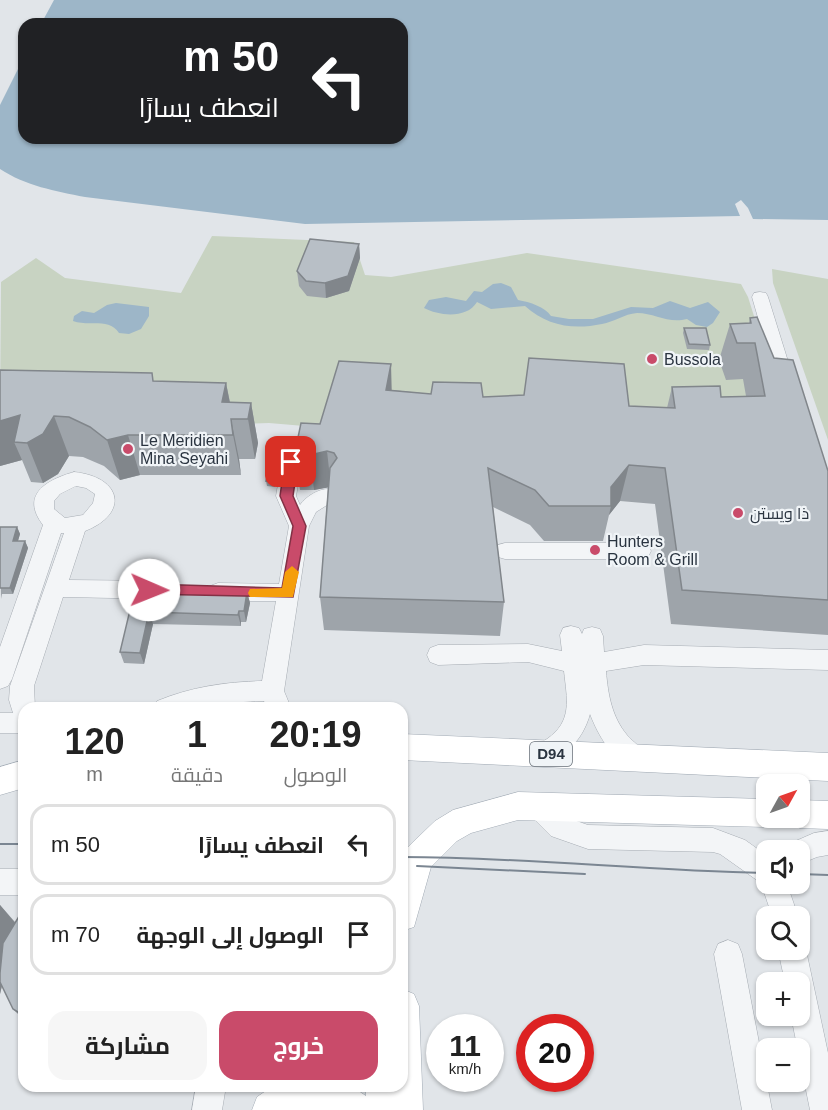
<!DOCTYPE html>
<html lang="ar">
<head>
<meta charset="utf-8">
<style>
	:root { --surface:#fff; --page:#f6f6f6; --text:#222; --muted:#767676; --line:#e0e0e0; --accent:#c94b6a }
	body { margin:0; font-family:Arial,Cairo,sans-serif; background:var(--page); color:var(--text); direction:rtl; height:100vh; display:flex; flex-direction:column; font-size:22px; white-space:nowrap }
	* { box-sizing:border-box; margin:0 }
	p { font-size:20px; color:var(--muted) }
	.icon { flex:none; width:33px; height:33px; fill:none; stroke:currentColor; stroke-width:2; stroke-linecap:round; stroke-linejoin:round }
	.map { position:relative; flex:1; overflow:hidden; direction:ltr }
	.details { position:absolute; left:18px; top:702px; width:390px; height:390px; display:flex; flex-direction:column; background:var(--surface); border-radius:18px; box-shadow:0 2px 4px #0004; direction:rtl }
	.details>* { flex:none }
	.top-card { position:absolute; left:18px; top:18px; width:390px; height:126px; border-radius:18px; box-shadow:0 2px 4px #0004; direction:rtl; background:#202124; color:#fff; overflow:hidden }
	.needle { width:39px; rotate:50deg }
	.fabs { position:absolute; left:756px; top:774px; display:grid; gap:12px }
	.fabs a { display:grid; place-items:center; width:54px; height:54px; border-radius:12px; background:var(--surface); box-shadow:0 2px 4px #0004; font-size:30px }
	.speed { position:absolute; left:426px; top:1014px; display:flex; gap:12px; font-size:30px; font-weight:700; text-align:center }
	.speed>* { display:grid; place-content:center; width:78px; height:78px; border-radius:50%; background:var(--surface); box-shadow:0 2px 4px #0004; line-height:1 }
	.speed small { font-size:15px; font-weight:400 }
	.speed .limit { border:9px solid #d22; background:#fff; color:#111 }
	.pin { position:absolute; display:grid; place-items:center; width:51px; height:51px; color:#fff; margin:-26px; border-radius:12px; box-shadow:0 3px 9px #0006 }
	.me { position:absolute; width:66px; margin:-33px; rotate:91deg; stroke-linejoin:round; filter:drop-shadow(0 0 4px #0008) }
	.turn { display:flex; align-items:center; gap:21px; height:126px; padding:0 30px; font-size:27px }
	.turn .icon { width:78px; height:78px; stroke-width:2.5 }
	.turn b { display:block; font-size:42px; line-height:51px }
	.eta { display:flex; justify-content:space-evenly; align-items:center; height:102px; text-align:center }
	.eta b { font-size:36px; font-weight:700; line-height:42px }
	.button { display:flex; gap:12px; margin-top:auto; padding:12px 30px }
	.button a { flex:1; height:69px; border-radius:18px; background:var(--accent); color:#fff; font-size:24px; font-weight:700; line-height:69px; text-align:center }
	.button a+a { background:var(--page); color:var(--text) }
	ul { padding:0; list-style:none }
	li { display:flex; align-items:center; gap:18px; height:81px; margin:0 12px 9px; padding:0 18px; border:3px solid var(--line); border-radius:18px }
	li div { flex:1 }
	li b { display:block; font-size:22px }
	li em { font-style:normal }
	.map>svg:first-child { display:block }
</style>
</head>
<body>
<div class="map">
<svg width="828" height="1110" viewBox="0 0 828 1110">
	<rect width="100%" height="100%" fill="#e1e5e9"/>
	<path fill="#c8d3c2" d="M212,236L354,242L365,275L391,277L527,253L741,284L748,297L784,412L375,432L269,423L229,424L0,415L1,282L36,258L65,278L181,293Z
		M772,269L828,279V440L773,283Z"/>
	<path fill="#9db6c8" d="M54,0H828V220L753,219L748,208L741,200L735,204L740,216L305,224L85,197C55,191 26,186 0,169V105L24,57V138H402V24H41Z
		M501,283L511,287L518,300C530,302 545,307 551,316L569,319H593L631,307L653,308L670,301L690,308L708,302L720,312L713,323L707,327L696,325L687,319C668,324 655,313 637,313C624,314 614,322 602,324C573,330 547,326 525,306L491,309L477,302C467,319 439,316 424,308L429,300L446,297L466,301L474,291L482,292L493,284Z
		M116,303L149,307V316L141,329L129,334L119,333C109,317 89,327 73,321L74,316L82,311L94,313L107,305Z"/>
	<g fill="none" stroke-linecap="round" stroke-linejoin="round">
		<g stroke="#a6acb3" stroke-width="1">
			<path id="minor" d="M760,292L766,293L768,297L796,387L793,391H781L778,387L752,297L754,293Z
				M292,455L299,457L302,462L296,496L300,505C307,495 323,486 335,490L338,495L335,500L316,512L309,526L284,691L291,708H267L264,701C227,702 191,708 153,708L157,701C191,687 225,682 262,681L276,601H218L210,598L207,592L210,586L218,583L279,584L289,526L276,496L282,462L285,457Z
				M74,472C123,477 129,514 85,531L69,580L163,581L171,584L174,590L171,596L163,599L63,597L34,686L35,708H24V733H0V713H13L9,700L10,686L64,533H61L12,679L8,686L0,689V647L43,525C20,495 46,480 74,472ZM76,486L86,488L95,494L93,503L83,515L65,518L54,509V501L60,494Z
				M505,543H641L648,545L651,551L648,557L641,559H505L498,557L495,551L498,545Z
				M571,626L579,628L582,634L584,629L592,627L600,629L603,636L604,652L644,645L828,650V670L644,665L606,671C608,695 612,717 627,735C634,743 642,747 646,757L643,765L634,768C612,760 598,735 590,714C583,739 567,756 542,765L533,762L530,754C534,745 539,744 547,739C573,721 567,699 564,671L528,662L438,665L430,662L427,655L430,648L438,645L528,644L562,651L560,635L563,628Z
				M539,795L548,799L568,818L588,825L713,828L745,840L766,855V884H787L798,916H772L761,883L720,854L713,852L588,849L551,836L530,815L526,807L530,799Z
				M828,831V855L817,857L800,864V850H788L791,843L814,833Z
				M0,869H24V895H0Z
				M800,939L806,950L828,1053V1110H810L791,1016H800V982H785L778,950H800Z
				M728,940L738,944L742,954L772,1110H742L714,954L718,944Z
				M196,1086H226L222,1110H192Z"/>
		</g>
		<g stroke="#a1aab4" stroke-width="1">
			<path id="major" d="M402,734L828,753V781L402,760Z
				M24,760V788L0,795V767Z
				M518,792L766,799V818H779L777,823L766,827L518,820L471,833L457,841L431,867L414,927L402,931V861L408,847L435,821L453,810Z
				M800,800L828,801V829L800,828L789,824L786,818H800Z
				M402,989L414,994L419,1006L423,1110H252L257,1097L273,1086H351L366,1096V1086H402Z"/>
		</g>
		<use href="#minor" fill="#f3f5f7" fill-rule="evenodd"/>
		<use href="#major" fill="#fff" fill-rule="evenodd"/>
		<path stroke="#7b8692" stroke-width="2" d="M0,844H24
			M402,857C523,857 645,871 766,873
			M417,866L585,874
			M800,874L828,875"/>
	</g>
	<path fill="#9ea4aa" d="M359,244L360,258L349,291L326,298L307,296L299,286L297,271Z
		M750,318L774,358L828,471V635L671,624L655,504L620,501L609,515L603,541H544L530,525L493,507L504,602L500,636L324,630L320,597L328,487L314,490H300L295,452L320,424L392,390L431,394L483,397L667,408L672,387L721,397L746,396L743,379L726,380L719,360L730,324L749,323Z
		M684,328L710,345L709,350L687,349L683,333Z
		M0,370L154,381L226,383L230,402L251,403L258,443L255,459H239L241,475H140L120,480L104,466L83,457L69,456L58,474L43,483L31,482L22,460L0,466Z
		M279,456L280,461L275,487L267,486L266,481Z
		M0,527H17L20,534L18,541H25L28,548L13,594H2L1,599Z
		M135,589L247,592L250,603L246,622H241V626L153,624L144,664L124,663L120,652Z
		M0,905L15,922L24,910V1020L13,1009L2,986L0,994Z"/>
	<path fill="#81868b" d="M359,244L360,258L349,291L326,298L325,283Z
		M391,364L392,401L386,390Z
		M226,383L233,419H231L239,459L241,475L233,435L222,402Z
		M251,403L258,443L255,459L248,419Z
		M20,415L54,416L69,456L58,474L43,483L27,443L14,442L22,460L0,466V421Z
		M128,435L140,475L120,480L107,440Z
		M327,451L331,487L314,490L310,455Z
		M279,456L280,461L275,487V482Z
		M629,465L620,501L609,515L611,506V487Z
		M17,527L20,534L16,547L13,541Z
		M25,541L28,548L13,594L10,588Z
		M247,592L250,603L246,622L244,611Z
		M239,611L241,622V626L238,615Z
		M149,612L153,624L144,664L140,653Z
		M0,905L16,924L0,994Z"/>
	<path fill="#b8bfc6" stroke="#81868b" stroke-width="1.5" d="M310,239L359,244L348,276L325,283L306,281L297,271Z
		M757,317L774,358L793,360L828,471V600L682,590L665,468L629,465L611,487V506H549L535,490L488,468L504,602L320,597L330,468L337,458L334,453L327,451L310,455L296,454L295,452L301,423L320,424L339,361L391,364L386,390L431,394L433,382L481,383L483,397L524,395L529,358L624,364L629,406L675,408L672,387L720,386L721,397L765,396L755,343H737L730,324L751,323L750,318Z
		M684,328H706L710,345L689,344Z
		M0,370L152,373L153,381L226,383L222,402L251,403L248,419H231L233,435H128L107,440L90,427L69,417L54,416L43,434L27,443L14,442L20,415L0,421Z
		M272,456H279L275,482L266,481Z
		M0,527H17L13,541H25L10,588H0Z
		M135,589L247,592L244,611H239L238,615L149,612L140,653L120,652Z
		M24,910V1016L13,1009L0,982V973L3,943L21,913Z"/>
	<path fill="#c94b6a" stroke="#833145" stroke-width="1.5" d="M291,457L298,462L293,496L306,526L293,597L144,594L142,590L144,586L149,584L282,588L293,526L280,496L285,462Z"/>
	<path fill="#f59e0b" d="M292,566L299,572L293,597H250L248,593L250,589L282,588L285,572Z"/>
	<g fill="#c94b6a" stroke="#f0f4f7" stroke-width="2">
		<circle cx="652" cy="359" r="6"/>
		<circle cx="128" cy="449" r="6"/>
		<circle cx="738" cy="513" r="6"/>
		<circle cx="595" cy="550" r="6"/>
	</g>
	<g text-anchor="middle" stroke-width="4.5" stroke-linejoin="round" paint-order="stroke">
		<rect fill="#f0f4f7" stroke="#656e77" stroke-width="1.5" x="530" y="742" width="42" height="24" rx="4.5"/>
		<g font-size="15" font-weight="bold" fill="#2a3440">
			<text x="551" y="759">D94</text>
		</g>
		<g font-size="16" fill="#2a3440" stroke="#f0f4f7" text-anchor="start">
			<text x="664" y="365">Bussola</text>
			<text x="140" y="446">Le Meridien<tspan x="140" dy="18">Mina Seyahi</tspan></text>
			<text x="750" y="519">ذا ويستن</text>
			<text x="607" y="547">Hunters<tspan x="607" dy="18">Room &amp; Grill</tspan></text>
		</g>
	</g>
</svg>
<div class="fabs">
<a><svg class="needle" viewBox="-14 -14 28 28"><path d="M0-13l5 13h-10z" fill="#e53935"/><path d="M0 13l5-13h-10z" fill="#767676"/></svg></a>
<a><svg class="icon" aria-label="sound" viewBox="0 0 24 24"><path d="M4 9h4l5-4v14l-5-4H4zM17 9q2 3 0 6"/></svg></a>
<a><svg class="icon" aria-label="search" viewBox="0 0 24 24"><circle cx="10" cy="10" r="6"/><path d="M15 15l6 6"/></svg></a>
<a>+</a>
<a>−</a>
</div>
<div class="speed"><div>11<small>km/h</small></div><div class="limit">20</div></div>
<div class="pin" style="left:291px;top:462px;background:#d93025"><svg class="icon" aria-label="arrive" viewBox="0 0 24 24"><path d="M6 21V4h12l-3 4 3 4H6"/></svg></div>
<svg class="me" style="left:149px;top:590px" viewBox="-20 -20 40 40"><circle r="19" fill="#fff"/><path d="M0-13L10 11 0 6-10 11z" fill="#c94b6a"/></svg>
<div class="top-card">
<div class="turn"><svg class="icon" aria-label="left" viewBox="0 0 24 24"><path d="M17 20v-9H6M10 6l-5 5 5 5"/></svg><div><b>50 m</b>انعطف يسارًا</div></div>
</div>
<section class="details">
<div class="eta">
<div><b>20:19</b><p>الوصول</p></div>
<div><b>1</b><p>دقيقة</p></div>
<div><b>120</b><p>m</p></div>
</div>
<ul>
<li><svg class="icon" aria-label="left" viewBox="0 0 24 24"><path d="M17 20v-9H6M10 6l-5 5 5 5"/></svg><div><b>انعطف يسارًا</b></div><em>50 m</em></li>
<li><svg class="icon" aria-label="arrive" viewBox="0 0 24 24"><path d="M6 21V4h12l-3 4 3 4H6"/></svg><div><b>الوصول إلى الوجهة</b></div><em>70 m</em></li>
</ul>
<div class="button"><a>خروج</a><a>مشاركة</a></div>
</section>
</div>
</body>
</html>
